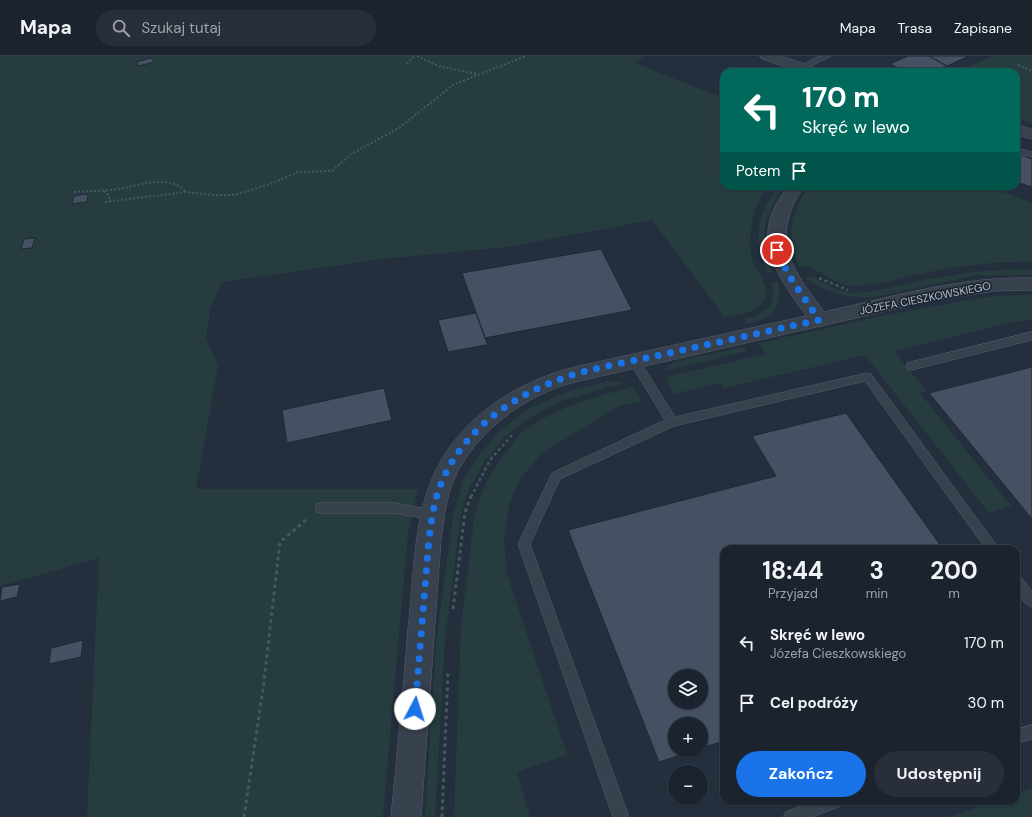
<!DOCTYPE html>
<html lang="pl">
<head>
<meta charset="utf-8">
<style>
	:root { --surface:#1b232e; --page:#282f3a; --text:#f1f3f6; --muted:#a0a4aa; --line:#39404a; --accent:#1a73e8 }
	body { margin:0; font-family:"DM Sans",sans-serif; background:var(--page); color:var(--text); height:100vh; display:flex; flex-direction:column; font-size:15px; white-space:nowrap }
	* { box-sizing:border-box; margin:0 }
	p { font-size:13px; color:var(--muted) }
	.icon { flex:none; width:22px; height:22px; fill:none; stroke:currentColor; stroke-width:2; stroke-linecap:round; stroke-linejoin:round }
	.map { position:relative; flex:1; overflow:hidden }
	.panel { position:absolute; left:720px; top:489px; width:300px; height:260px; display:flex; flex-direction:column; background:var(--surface); border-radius:12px; box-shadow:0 1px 3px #0004,0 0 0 1px var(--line) }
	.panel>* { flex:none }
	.banner { position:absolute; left:720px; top:12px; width:300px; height:122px; border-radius:12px; box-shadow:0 1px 3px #0004,0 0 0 1px var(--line); background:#00695c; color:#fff; overflow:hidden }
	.tools { position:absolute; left:668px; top:613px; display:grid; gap:8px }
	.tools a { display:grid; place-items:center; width:40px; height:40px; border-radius:50%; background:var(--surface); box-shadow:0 1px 3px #0004,0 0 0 1px var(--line); font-size:20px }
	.pin { position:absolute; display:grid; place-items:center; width:34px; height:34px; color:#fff; margin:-17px; border:2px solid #fff; border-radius:50%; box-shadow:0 1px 4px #0007 }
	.me { position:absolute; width:44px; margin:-22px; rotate:5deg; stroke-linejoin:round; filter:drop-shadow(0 0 3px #0008) }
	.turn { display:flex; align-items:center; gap:14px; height:84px; padding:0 16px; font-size:18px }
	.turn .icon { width:52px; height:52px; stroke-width:2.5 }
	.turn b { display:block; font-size:28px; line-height:34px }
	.then { display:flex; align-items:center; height:38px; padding:0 16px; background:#0003; gap:8px; font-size:15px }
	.eta { display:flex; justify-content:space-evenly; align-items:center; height:68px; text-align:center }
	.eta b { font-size:24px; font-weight:700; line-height:28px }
	.button { display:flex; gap:8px; margin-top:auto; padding:8px 16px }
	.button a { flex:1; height:46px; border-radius:24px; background:var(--accent); color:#fff; font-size:16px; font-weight:700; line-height:46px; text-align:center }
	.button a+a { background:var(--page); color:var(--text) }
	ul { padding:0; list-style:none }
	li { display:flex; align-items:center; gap:12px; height:60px; padding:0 16px }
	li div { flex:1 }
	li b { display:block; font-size:15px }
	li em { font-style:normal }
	header { display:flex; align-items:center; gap:24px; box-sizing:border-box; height:56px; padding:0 20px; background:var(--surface); border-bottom:1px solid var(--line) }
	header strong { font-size:19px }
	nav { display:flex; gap:22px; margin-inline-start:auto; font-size:14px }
	.search { width:280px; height:36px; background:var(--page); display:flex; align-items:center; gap:10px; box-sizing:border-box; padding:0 14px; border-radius:22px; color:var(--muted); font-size:15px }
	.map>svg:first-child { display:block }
</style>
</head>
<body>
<header>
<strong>Mapa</strong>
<div class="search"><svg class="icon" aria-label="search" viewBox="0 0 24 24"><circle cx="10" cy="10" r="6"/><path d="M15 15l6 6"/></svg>Szukaj tutaj</div>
<nav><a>Mapa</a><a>Trasa</a><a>Zapisane</a></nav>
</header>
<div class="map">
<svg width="1032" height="761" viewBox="0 0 1032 761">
	<rect width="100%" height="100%" fill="#242f3e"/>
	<path fill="#263c3f" d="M0,0H644L634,7L724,42V130H769C766,135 761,140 759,145C751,159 748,187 752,202C756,215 772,231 764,245C757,257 737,258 725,261L732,271L652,164L506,191L382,203L222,226L210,254L206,283L218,309L196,433H418L408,476L383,761H87L99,502L0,530Z
		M992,0H1032V67L1016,63V16H956Z
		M778,130H784C763,161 759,180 773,216H767C753,182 756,160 778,130Z
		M810,130H988L1032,147V206C995,205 959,210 923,217C900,222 878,229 855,230C834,231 818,209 799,210C796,203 793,196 792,189C788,168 797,146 810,130Z
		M1015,213L1032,214V219H977L874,241C846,243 827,237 804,222L811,220L838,234L850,237L870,236L928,223L972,216Z
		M778,226C784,253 771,262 747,268L744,263C764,258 779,250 771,227Z
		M1032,238V263L1014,266L894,295L926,335L920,337L1011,450L989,457L865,299L724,332L720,327L673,338L666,321L766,298L759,287L887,259L985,241Z
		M744,291L747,295L665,315L669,309L678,305Z
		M608,325L623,327L558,346L524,365L504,382L484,406L468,435L461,458L445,583L435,761H425L436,586L453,459L464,421L480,398L499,376L529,352L567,336Z
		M632,331L642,345L619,350L542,397L520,423L509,449L504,484L507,518L567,699L517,716L530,761H454L461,570L474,463C480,436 491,414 509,393C513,389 514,384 518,380C520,377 526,374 530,371C560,350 596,341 632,331Z
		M1032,732V761H950L995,745H1016V737Z"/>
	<path fill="#455162" stroke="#1f2835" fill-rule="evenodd" d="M908,0H929L947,10L932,16H906L890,8Z
		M929,0H969L947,10Z
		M151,2L154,6L139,10L136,6Z
		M1016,97L1032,103V131L1016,126Z
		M88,138L87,146L72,148L74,140Z
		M35,182L32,192L21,193L24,183Z
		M601,193L632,254L485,282L462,217Z
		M476,257L488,290L486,289L448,296L438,264Z
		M1032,311V463L929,337Z
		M384,332L392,364L287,387L282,354Z
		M846,357L943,493H724V685L701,692V668H675V694H696L659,706L568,474L776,420L752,380ZM675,620H701V646H675Z
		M20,528L17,541L0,545L2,531Z
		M83,584L81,601L49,608L51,592Z"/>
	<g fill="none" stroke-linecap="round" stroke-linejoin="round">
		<g stroke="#565f6c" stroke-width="1">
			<path id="lane" d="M821,0H831C828,2 803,14 799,14L798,12L813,3Z
				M1016,92L1032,96V101L1016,97Z
				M1032,276V284L911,314L907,313L906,310L907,307L911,306Z
				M634,301L638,302L675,361L867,317L871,318L999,493H986L865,325L674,370L560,423L530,488L629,761H613L518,488L552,417L665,364L629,305L630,302Z
				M321,447H395L432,454L436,455L438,459L436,463L432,464L395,457H321L317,456L315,452L317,448Z
				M1016,518L1020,520L1032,535V551C1018,546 1016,531 1016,518Z
				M1032,669V683L1016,688V674Z
				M815,745H843L841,750L812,761H783L786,756Z"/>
		</g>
		<g stroke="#565f6c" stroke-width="1">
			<path id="street" d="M760,0H781L819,13L821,16H800L762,3Z
				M1016,69L1032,73V83L1016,79Z
				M788,130H804C800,137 795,144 792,152C774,195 800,222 824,256C892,241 962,220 1032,222V234L994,235L930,245L575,326C526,338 475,376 454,423C446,442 444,463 441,483L421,761H391C397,699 403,636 408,574C413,529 413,480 427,436C448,370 510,327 575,311L806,260C788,233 762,203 769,168C771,154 780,142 788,130Z"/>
		</g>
		<path stroke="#44595c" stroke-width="2" stroke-dasharray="2 2" stroke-linecap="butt" d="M417,0L438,10L477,18
			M407,8L414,0
			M1018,9L1032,15
			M104,135L108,139L111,146
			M74,136C89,135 103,135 118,133C140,130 168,117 186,136
			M105,146L186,136L214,139H235L273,127L298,116L332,115L351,98L399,72L453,29L526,0"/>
		<path stroke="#44595c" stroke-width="2.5" stroke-dasharray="3 3" stroke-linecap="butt" d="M819,222L848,234
			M471,441L490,404L513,378"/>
		<path stroke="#44595c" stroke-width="3" stroke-dasharray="3.5 3.5" stroke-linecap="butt" d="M453,553L465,456L471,440
			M244,761L263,633L280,486L306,464
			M442,761L448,616"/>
		<use href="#lane" fill="#38414e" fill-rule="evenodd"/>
		<use href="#street" fill="#38414e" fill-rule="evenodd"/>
	</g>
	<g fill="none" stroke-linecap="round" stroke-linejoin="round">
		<path stroke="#1a73e8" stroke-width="7" stroke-dasharray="0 12.6" d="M415,653L429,483C431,467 433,451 438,436C456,381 506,343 558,324C589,312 624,307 656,300C710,288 764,276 819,264L788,218L777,194"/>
	</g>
	<g text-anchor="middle" stroke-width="3.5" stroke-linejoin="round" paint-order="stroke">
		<g font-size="11" fill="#b4bcc9" stroke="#1d2633">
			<text transform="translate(925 242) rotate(-11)" y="4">JÓZEFA CIESZKOWSKIEGO</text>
		</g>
	</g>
</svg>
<div class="tools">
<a><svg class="icon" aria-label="layers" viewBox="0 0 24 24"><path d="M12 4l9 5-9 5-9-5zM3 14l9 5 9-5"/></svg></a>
<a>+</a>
<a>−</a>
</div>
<div class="pin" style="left:777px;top:194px;background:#d93025"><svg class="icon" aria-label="arrive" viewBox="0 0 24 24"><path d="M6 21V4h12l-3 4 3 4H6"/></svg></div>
<svg class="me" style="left:415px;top:653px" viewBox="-20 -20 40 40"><circle r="19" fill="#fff"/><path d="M0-13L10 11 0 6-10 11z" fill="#1a73e8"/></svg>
<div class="banner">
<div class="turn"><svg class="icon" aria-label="left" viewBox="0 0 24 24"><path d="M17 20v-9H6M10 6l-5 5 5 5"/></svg><div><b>170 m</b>Skręć w lewo</div></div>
<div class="then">Potem<svg class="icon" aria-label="arrive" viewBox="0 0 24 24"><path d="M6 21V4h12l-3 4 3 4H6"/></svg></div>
</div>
<section class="panel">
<div class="eta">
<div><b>18:44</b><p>Przyjazd</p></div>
<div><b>3</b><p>min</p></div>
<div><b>200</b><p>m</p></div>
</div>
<ul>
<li><svg class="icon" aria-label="left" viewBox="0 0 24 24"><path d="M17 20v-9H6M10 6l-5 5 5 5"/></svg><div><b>Skręć w lewo</b><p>Józefa Cieszkowskiego</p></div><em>170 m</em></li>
<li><svg class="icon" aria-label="arrive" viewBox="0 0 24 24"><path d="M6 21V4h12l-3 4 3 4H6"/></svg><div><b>Cel podróży</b></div><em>30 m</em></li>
</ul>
<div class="button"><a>Zakończ</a><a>Udostępnij</a></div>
</section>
</div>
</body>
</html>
